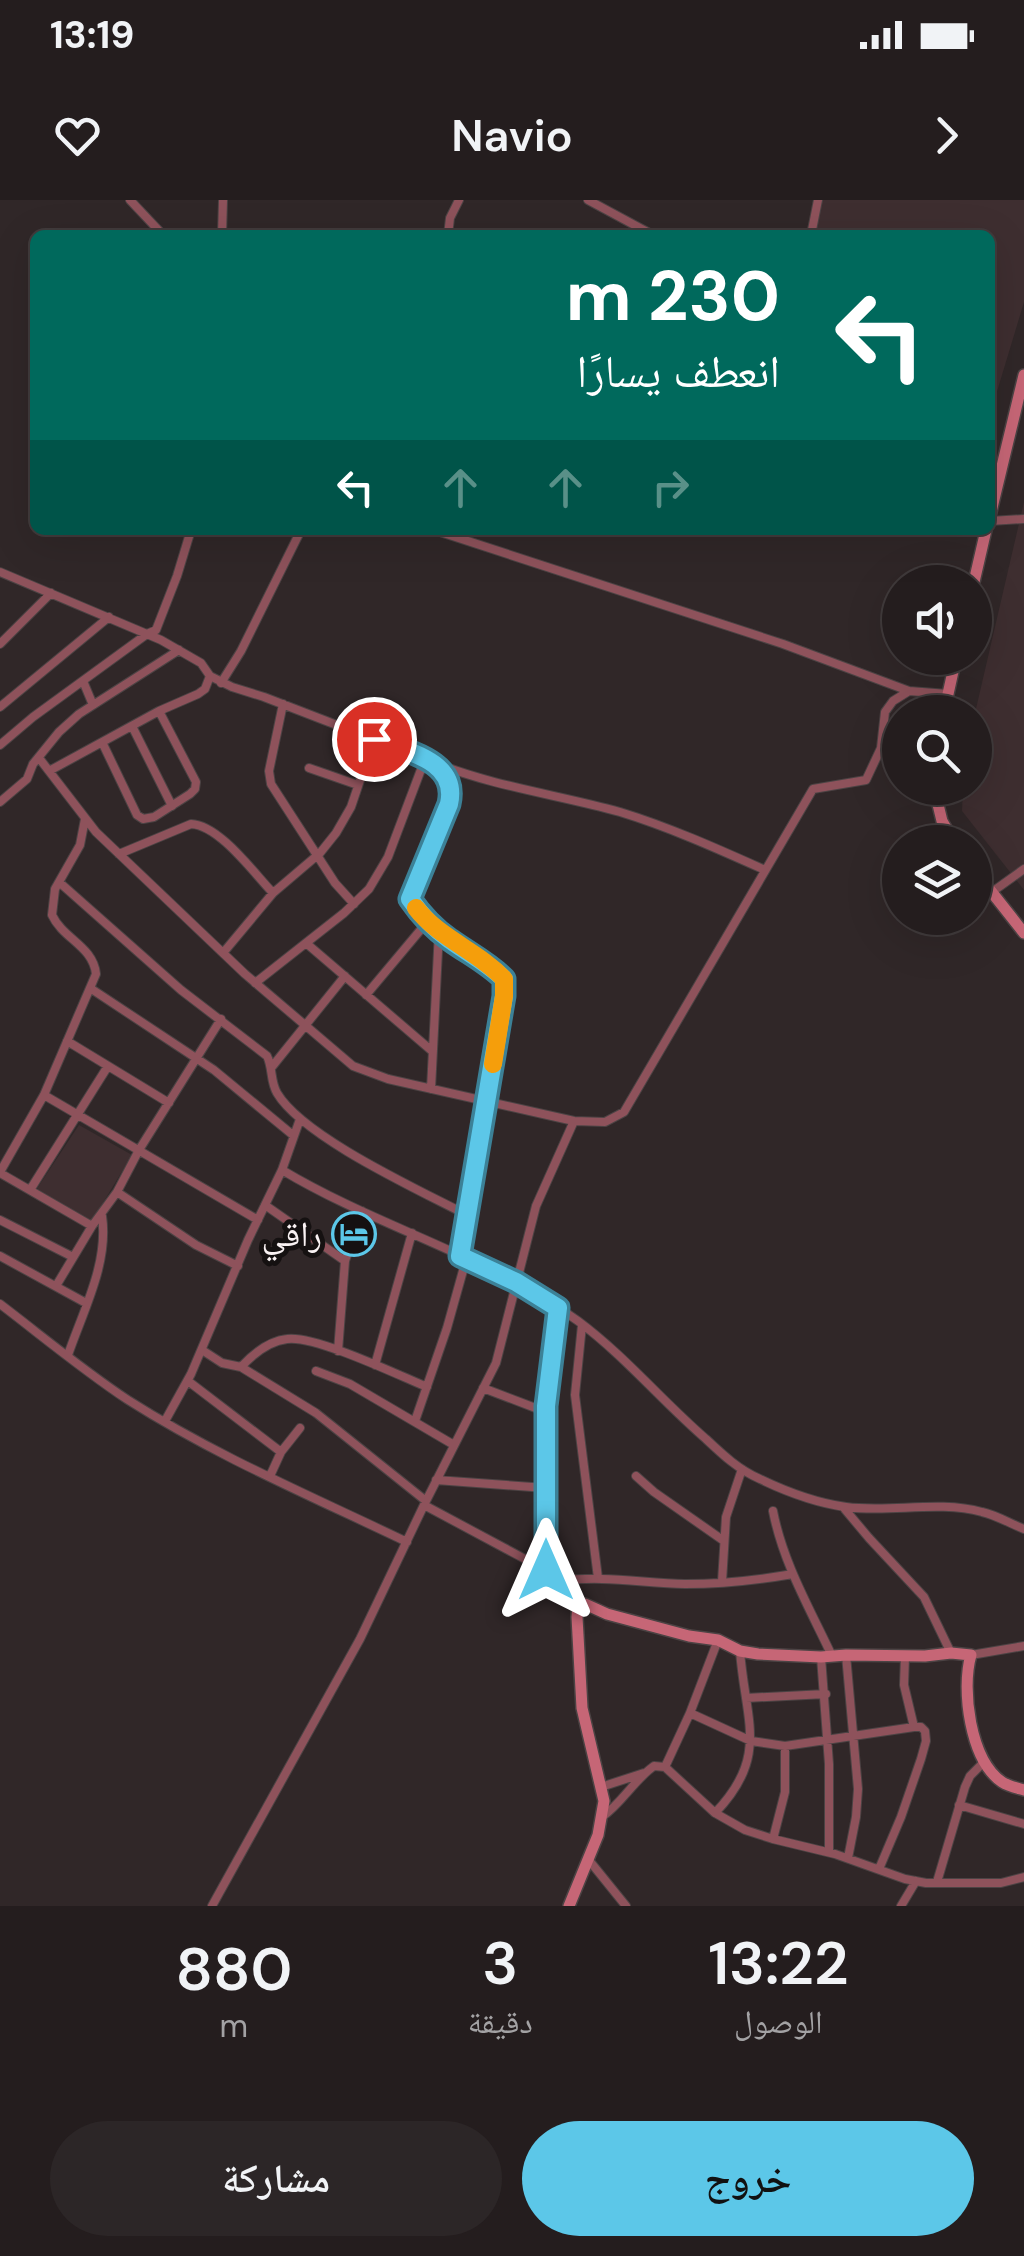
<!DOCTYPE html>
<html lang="ar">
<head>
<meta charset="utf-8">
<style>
	:root { --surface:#241d1e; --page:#2c2627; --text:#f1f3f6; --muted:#a3a2a4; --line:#413b3c; --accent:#5cc7e8 }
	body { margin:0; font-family:"DM Sans","Noto Naskh Arabic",sans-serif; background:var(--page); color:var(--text); direction:rtl; height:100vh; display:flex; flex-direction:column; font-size:38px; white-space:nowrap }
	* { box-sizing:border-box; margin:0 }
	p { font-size:32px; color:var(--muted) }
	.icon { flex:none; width:55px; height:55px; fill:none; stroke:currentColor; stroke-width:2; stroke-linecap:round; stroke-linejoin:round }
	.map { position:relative; height:1706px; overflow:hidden; direction:ltr }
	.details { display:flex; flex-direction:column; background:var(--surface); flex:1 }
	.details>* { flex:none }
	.hud { position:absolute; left:30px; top:30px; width:965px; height:305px; border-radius:15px; box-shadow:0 10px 40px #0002,0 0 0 2px var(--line); direction:rtl; background:#00695c; color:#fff; overflow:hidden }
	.buttons { position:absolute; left:882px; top:365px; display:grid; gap:20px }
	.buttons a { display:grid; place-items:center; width:110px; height:110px; border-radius:50%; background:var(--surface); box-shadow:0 10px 40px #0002,0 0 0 2px var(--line); font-size:50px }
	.pin { position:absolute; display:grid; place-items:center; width:85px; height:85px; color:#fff; margin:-42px; border:5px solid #fff; border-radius:50%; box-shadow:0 2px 10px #0007 }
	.me { position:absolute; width:110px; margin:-55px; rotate:0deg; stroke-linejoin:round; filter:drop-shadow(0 0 8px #0008) }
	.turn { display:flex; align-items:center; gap:35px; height:210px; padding:0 50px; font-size:45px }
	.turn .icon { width:130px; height:130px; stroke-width:2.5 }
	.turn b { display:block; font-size:70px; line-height:85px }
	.lanes { display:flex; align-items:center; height:95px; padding:0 50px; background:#0003; justify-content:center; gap:50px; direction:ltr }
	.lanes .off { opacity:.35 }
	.eta { display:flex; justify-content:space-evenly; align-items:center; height:170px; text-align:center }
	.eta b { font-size:60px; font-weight:600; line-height:70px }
	.cta { display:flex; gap:20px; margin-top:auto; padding:20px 50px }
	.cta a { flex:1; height:115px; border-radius:60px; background:var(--accent); color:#111; font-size:40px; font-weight:600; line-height:115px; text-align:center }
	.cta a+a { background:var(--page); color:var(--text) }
	.status { display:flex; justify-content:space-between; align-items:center; height:70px; padding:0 50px; background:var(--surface); direction:ltr }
	.status svg { height:28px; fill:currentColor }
	header { display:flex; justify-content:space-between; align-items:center; height:130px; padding:0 50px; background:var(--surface); font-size:45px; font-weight:600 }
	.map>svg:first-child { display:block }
</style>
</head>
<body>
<div class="status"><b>13:19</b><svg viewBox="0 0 49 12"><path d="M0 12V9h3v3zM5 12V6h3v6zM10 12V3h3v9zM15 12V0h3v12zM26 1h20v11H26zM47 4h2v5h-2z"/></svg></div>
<header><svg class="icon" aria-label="forward" viewBox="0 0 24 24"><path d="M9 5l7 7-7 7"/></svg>Navio<svg class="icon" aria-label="heart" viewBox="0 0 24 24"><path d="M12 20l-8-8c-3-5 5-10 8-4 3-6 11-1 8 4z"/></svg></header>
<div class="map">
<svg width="1024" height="1706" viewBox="0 0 1024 1706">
	<rect width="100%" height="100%" fill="#302728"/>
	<path fill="#3e2e30" d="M820,0H1024V102L992,208L990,207V35H812Z
		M1024,302V690L962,611L963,588H975V513Z
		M79,925L132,955L92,1021L36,990Z"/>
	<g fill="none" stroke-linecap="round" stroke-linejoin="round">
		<g stroke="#4c4344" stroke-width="10">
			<path id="street" d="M130,0L163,35
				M588,0L653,35
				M222,35L223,0
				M448,35L450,18L459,0
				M811,35L818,0
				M990,321L1024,319
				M434,330L783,444L909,491
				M0,372L161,440L201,463L210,476L205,489L198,494L159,511L49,571
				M0,444L51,393
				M210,476L232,487L264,497L425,559C444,569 454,581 449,604L410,699C421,715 434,729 450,740C468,753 488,763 504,779V796L460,1056
				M83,481L93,505
				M221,483L241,451L301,330
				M283,504L269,571L271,584L335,683L354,704
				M0,507L109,417
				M132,526L172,606
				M102,542L137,615L143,619L154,617L190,594L195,589L196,582L159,511
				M0,545L33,517L147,434L156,430L177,376L191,330
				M39,558L96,632L245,774L353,866L388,879L574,921L605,922L624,912L813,589L866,580L881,548L885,512L893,501L909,491L948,494
				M438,564C497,587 559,595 620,612C669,627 718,649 765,670
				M309,568L358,585
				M0,602L27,579L33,564L59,532L79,514L179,450
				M119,654L191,624C219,625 253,672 273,693
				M59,682L181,790L267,856C273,868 270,881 277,893C303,937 419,990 467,1015
				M992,692L1024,669
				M306,743L432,851
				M223,753L273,693L320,653L336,633L351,607L374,539
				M255,783L344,713L369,689L388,657L425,559
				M90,788L214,870L294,936
				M366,795L428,721
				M67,841L169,903
				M271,868L345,776
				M431,889L439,731
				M44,895L258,1020
				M282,970C377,1027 488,1056 578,1121C625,1156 662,1201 706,1239C723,1255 739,1270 760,1279C787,1292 817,1303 846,1307C891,1313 938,1300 982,1312C996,1315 1011,1324 1024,1329
				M0,972L44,895L96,774C93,746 63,739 52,715L55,689L80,645L85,619
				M0,973L92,1026
				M30,990L108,866
				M117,992L196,1045L238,1066
				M265,1005L345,1061
				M0,1020L73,1057
				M0,1056L86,1103
				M56,1086L92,1026L117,992L139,950L221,819
				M0,1104C42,1136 84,1171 128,1200C216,1256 313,1297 407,1342
				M582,1125L575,1195L598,1378
				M202,1150L222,1163L241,1167L316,1213L426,1301
				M338,1151L345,1061L362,1011
				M68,1155C83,1111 109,1063 102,1016
				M375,1165L412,1033
				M241,1167C253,1154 269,1141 287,1139C315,1135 398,1175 427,1187
				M316,1171L350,1184L454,1245
				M188,1181L281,1252
				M483,1188L546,1212
				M165,1221L191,1174L248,1040L282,970L300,919
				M415,1221L447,1128L466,1060
				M270,1276L281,1252L300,1228
				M636,1276L654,1292L724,1341
				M436,1280L546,1288
				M424,1305L553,1374L568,1387L578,1405
				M843,1307L869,1338L924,1397L951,1453
				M773,1311C783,1363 810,1409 832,1456
				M546,1370V1206L558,1108
				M561,1381C602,1375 643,1383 685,1384C721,1384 758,1380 793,1374
				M722,1382L726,1317L742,1269
				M718,1440L690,1513L751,1541L785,1546L914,1527H921L925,1531L926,1541L921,1559L901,1617L879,1669
				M846,1455L858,1589L856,1617L848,1658
				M971,1455L1024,1446
				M905,1456L904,1485L914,1527
				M821,1457L829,1564V1652
				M746,1498L826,1494
				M665,1567L690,1513
				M601,1587L644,1573
				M959,1605L1024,1624
				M715,1613C770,1556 745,1520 740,1451
				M602,1617C622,1603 634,1580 654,1566L665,1567L715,1613L745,1630L773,1639L835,1654L905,1679L926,1683H1001L1024,1677
				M773,1639L785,1592V1546
				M588,1659L626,1706
				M937,1682L965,1587L970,1576L984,1562
				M212,1706L360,1439L424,1305L496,1163L536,1006L574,921
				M901,1706L916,1681"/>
		</g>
		<g stroke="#4c4344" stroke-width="14">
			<path id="secondary" d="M990,316L1024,175
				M974,382L986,330
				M944,512L956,458
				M934,588L942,621L954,642
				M975,671L1024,733
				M569,1706L598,1635L604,1601L582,1508L577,1417L578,1405L585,1404L607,1414L689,1436L718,1440L740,1451L758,1454L821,1457L846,1455L925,1456L951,1453L971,1455C961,1489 970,1560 1002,1582C1008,1586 1017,1588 1024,1590"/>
		</g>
		<use href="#street" stroke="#8e525b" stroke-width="8"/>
		<use href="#secondary" stroke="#c66676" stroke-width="11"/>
	</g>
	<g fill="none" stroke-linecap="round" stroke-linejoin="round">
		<g stroke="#3c8197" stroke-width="25">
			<path id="route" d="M374,539C405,551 459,560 449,604L410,699C421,715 434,729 450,740C468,753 488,763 504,779V796L460,1056L516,1082L558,1108L546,1206V1370"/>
		</g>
		<use href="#route" stroke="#5cc7e8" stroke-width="18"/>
		<path stroke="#f59e0b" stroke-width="18" d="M416,708C440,739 478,751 504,779V796L493,864"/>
	</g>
	<defs>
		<g id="hotel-ring" transform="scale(2.25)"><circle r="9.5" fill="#151111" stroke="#5cc7e8" stroke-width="1.5"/><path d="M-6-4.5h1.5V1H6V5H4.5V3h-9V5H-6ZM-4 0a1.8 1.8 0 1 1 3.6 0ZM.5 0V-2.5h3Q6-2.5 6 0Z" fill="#5cc7e8"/></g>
	</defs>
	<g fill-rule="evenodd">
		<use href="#hotel-ring" x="354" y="1034"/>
	</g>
	<g text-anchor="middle" stroke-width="10" stroke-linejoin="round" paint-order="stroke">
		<g font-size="35" fill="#f9f2f3" stroke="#151111" text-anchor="end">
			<text x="322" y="1046">راقي</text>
		</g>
	</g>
</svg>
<div class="buttons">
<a><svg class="icon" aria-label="sound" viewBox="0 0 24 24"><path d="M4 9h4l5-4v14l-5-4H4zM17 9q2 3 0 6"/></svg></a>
<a><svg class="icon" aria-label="search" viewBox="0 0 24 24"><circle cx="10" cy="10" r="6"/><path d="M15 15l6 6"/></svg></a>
<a><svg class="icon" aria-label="layers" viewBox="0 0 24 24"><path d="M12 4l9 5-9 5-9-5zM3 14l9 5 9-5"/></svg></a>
</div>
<div class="pin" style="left:374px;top:539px;background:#d93025"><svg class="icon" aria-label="arrive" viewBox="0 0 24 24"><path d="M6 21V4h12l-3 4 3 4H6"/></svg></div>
<svg class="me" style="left:546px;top:1370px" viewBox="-20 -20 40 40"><path d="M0-17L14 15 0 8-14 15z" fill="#5cc7e8" stroke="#fff" stroke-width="4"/></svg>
<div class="hud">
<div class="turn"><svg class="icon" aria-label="left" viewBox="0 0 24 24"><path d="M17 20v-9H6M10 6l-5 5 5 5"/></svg><div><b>230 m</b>انعطف يسارًا</div></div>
<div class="lanes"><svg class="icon" aria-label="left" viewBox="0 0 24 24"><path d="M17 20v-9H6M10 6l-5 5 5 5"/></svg><svg class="icon off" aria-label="ahead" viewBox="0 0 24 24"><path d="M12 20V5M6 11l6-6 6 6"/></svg><svg class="icon off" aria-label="ahead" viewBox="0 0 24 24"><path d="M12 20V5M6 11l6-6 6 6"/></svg><svg class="icon off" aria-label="right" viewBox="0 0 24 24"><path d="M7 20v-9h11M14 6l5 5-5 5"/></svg></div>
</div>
</div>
<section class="details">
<div class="eta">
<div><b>13:22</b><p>الوصول</p></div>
<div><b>3</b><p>دقيقة</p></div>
<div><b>880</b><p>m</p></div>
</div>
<div class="cta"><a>خروج</a><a>مشاركة</a></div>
</section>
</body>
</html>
